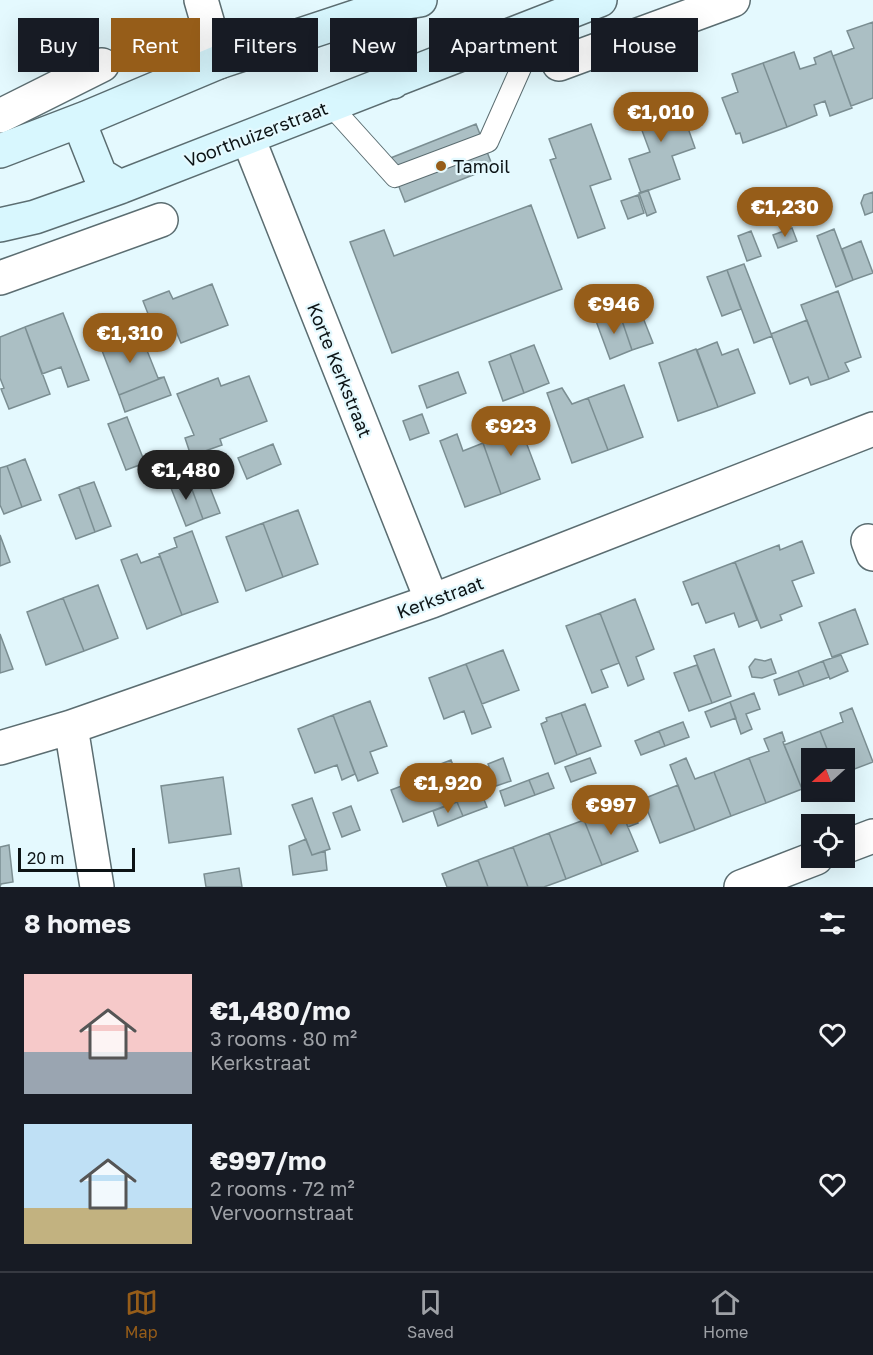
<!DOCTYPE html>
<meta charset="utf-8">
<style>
:root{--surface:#171b24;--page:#20242c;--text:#f1f3f6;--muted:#9ea1a6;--line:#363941;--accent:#965d19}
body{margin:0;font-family:"Golos Text",sans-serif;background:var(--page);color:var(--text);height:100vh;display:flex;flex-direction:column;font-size:22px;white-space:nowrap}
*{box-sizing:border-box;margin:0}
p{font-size:20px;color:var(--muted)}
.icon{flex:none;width:33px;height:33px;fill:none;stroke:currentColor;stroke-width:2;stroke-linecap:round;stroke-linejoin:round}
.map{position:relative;height:887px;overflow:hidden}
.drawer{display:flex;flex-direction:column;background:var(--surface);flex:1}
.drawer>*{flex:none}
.hud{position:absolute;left:18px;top:18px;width:837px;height:54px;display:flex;gap:12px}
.needle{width:39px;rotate:249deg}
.tools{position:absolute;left:801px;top:748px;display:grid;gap:12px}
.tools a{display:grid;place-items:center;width:54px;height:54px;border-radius:0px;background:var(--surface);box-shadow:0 6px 24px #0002;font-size:30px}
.scale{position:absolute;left:18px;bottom:15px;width:117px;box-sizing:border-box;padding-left:6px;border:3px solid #0c1315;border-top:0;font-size:16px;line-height:21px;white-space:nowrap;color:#0c1315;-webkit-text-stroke:4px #e4f9fe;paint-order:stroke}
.price{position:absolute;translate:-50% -51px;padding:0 14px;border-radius:21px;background:var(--accent);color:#fff;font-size:20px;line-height:39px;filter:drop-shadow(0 2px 3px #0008)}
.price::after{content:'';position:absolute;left:50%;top:36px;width:18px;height:14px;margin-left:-9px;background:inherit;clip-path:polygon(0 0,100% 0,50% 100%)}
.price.on{background:#222;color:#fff}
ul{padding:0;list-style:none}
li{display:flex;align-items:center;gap:18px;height:150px;padding:0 24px}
li span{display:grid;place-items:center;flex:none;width:168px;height:120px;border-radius:0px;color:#555}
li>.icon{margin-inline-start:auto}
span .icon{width:72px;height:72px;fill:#fffc;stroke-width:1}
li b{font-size:26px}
h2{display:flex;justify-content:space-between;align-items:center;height:72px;padding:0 24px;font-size:26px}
.pill{padding:0 21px;border-radius:0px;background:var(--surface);box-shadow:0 6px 24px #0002;font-size:21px;line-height:54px}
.pill.on{background:var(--accent);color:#fff}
.menu{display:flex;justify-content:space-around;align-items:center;height:84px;border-top:2px solid var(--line);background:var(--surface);font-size:16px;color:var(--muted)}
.menu a{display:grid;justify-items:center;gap:3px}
.menu .on{color:var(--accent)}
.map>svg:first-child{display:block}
.building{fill:#abbfc4;stroke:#7b8e92;stroke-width:1.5}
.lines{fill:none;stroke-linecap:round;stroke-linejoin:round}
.lane-casing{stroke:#5b6d71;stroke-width:22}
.street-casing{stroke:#5b6d71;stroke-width:36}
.secondary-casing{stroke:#5b6d71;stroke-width:36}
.lane{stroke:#fff;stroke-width:20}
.street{stroke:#fff;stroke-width:33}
.secondary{stroke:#d8f7fe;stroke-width:33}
.poi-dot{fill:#965d19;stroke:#e4f9fe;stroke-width:2}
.labels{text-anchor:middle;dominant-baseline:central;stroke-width:4.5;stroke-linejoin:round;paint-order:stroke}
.street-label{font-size:18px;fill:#0c1315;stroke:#e4f9fe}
.poi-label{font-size:18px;fill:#0c1315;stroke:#e4f9fe;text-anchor:start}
</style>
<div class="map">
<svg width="873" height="887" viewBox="0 0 873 887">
<rect width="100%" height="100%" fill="#e4f9fe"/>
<path class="building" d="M873,22V98L851,106L833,56L854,48L847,31Z
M831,51L852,108L830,116L825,101L814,105L817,115L787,127L763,63L794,52L800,69L816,64L814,58Z
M763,63L787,127L743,143L740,133L736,134L722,98L738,92L732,74Z
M676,94L695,148L672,156L680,179L641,193L629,159L650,152L634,109Z
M476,124L493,167L405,202L388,159Z
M591,124L611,179L590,186L605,228L578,238L550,160L556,158L549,139Z
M648,190L656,212L647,216L639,193Z
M873,192V212L865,215L861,203L864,195Z
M638,195L644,213L628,219L621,201Z
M531,205L562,289L392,353L350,242L384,230L394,256Z
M792,228L797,241L778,248L773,235Z
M834,229L853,280L836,287L817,236Z
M751,231L761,256L747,261L738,236Z
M861,241L873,273L853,280L842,249Z
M744,264L772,336L754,343L727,270Z
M727,270L741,309L722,316L707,277Z
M212,284L228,325L181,343L172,322L154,329L143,301L169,291L173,299Z
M838,291L861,357L845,363L849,371L829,379L801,305Z
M638,305L653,343L632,350L619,312Z
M619,312L632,350L610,359L596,321Z
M63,313L89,380L68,387L61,367L42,374L25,327Z
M807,320L829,379L811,385L808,377L790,384L771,334Z
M25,327L50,394L9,409L1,389L4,388L0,378V337Z
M140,333L158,378L164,377L119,395L101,348Z
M717,342L722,355L738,349L755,393L718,407L697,350Z
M534,345L549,383L524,393L510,354Z
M696,349L718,407L678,421L659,363Z
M510,354L524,393L503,401L489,362Z
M458,372L466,393L427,408L419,386Z
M249,376L267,421L220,439L222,445L191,456L185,438L194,435L177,394L218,378L221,386Z
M164,377L171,395L125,412L119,395Z
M624,385L643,437L608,450L588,398Z
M562,388L572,404L588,398L608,450L572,463L547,393Z
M515,413L540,479L501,494L483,443L503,435L497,419Z
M422,414L429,433L410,440L403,421Z
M127,417L145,463L126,470L108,424Z
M457,434L463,451L483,443L501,494L465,507L440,441Z
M273,444L281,464L247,479L238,458Z
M25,459L41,500L22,507L7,466Z
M7,466L22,507L4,514L0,505V468Z
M203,470L220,513L203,519L187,476Z
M187,476L203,519L186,526L169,483Z
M94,482L111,526L95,532L79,487Z
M79,487L95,532L76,539L59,495Z
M298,510L318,564L283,577L263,523Z
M263,523L283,577L246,591L226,537Z
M192,531L218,602L182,615L159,554L177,547L174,538Z
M0,535L10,562L0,566Z
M802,541L814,573L792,581L802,606L780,615L782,620L761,628L735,562L779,545L780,550Z
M137,554L141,563L160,556L182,615L147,629L121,560Z
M735,562L757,620L739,627L734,613L706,623L698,603L692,605L683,582Z
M98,585L118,638L84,651L63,598Z
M63,598L84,651L46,665L27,612Z
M635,599L654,649L636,657L644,679L628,686L600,613Z
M855,609L868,644L832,657L819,623Z
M600,613L619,663L601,670L608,687L592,693L566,626Z
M0,634L13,669L0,673Z
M714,649L731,696L712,703L694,656Z
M503,650L519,690L482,704L466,664Z
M841,655L848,671L830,679L823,661Z
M755,659L765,661L771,659L776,673L762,678L752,677L749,667Z
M823,661L829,677L804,686L798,671Z
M466,664L491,727L472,734L464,711L444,719L429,678Z
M697,665L712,703L689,711L674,673Z
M798,671L804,686L779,695L774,680Z
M754,693L760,709L746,714L752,729L741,734L730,702Z
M370,701L387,746L370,752L378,773L358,781L333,715Z
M730,702L736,718L711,727L705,712Z
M585,704L601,746L577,755L561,713Z
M852,708L873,762L844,773V759H831L820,731L843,722L840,713Z
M561,713L577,755L555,764L541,724L547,721L546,718Z
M333,715L355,774L342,780L337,765L315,773L298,729Z
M683,722L689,737L665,746L659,731Z
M659,731L665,746L641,755L635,741Z
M820,731L831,759H812V785L802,789L784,745Z
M782,732L785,741L783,742L802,789L766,803L749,758L769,751L764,739Z
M503,758L511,781L496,786L488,764Z
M590,758L596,773L571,782L565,767Z
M686,758L695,779L714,772L731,816L695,830L670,765Z
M749,758L766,803L731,816L714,772Z
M451,760L466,798L445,806L430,768Z
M548,773L554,788L535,795L529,780Z
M433,774L445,806L403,822L391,790Z
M223,777L231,834L169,843L161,786Z
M529,780L535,795L505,806L500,791Z
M678,785L695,830L660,843L643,799Z
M481,792L487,807L463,816L457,802Z
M312,798L330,849L312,855L292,805Z
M457,802L463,816L438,826L433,811Z
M630,802L638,823L628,827L619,806Z
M351,806L360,830L342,837L333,813Z
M619,806L638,851L602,865L584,820Z
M584,820L602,865L566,879L549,833Z
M549,833L566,879L544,887H528L513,847Z
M306,839L312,855L325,851L327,870L293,875L289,846Z
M9,845L13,882L1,884L0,887V847Z
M513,847L528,887H488L478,860Z
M478,860L488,887H447L442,874Z
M239,868L242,887H206L204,874Z"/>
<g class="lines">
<g class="lane-casing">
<path id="lane" d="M331,106L395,177L488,142L541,23"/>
</g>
<g class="street-casing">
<path id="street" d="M201,0L219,62
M559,64L733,0
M0,116L102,65
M248,138L432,601
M0,278L161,220
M868,541L873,554
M71,727L97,887
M0,748L71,727L432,601L873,429
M844,847L873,836
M741,887L816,858"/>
</g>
<g class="secondary-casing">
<path id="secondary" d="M367,13C384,32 392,57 393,82
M86,118L83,132L100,175L120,187
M0,151L86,118L219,62L394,4L420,0
M0,225L35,217L120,187L600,0"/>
</g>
<use href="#lane" class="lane"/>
<use href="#street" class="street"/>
<use href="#secondary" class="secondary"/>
</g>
<circle class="poi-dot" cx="441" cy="166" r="6"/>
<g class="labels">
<g class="street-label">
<text transform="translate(256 134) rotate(-21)">Voorthuizerstraat</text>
<text transform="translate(340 370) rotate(68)">Korte Kerkstraat</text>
<text transform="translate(440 597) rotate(-20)">Kerkstraat</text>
</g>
<g class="poi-label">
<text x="453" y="166">Tamoil</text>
</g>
</g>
</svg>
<div class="tools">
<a><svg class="needle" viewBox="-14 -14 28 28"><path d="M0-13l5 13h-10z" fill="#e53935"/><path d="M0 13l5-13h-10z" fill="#9ea1a6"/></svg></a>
<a><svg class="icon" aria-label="locate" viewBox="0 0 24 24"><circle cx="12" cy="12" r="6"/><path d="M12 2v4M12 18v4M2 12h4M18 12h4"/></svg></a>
</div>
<div class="scale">20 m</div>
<b class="price" style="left:661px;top:143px">€1,010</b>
<b class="price" style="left:785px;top:238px">€1,230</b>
<b class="price" style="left:614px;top:335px">€946</b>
<b class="price" style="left:130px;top:364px">€1,310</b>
<b class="price" style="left:511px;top:457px">€923</b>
<b class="price on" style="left:186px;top:501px">€1,480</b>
<b class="price" style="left:448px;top:814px">€1,920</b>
<b class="price" style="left:611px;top:836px">€997</b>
<div class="hud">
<a class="pill">Buy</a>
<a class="pill on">Rent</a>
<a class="pill">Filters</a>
<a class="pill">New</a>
<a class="pill">Apartment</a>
<a class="pill">House</a>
</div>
</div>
<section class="drawer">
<h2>8 homes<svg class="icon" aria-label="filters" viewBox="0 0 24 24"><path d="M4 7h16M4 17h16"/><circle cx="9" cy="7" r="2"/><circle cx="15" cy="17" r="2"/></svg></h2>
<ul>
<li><span style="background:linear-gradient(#f6c9c9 65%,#9aa5b1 0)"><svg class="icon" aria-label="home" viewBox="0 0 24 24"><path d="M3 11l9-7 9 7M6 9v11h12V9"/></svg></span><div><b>€1,480/mo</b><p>3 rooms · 80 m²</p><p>Kerkstraat</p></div><svg class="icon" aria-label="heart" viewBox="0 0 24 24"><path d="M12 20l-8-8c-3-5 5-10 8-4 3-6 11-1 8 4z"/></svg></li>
<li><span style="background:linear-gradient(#bfe0f5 70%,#c2b280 0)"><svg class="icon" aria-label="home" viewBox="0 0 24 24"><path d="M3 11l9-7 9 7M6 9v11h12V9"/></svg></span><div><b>€997/mo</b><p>2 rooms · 72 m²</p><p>Vervoornstraat</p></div><svg class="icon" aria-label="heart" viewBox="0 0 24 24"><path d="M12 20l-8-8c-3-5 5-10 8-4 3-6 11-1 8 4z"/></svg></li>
</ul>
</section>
<nav class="menu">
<a class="on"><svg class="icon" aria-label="map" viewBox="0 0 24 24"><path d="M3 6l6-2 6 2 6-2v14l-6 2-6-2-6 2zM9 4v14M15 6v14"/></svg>Map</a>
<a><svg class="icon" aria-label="saved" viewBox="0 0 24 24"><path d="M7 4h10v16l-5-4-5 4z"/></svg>Saved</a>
<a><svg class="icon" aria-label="home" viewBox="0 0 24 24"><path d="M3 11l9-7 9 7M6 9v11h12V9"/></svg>Home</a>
</nav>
